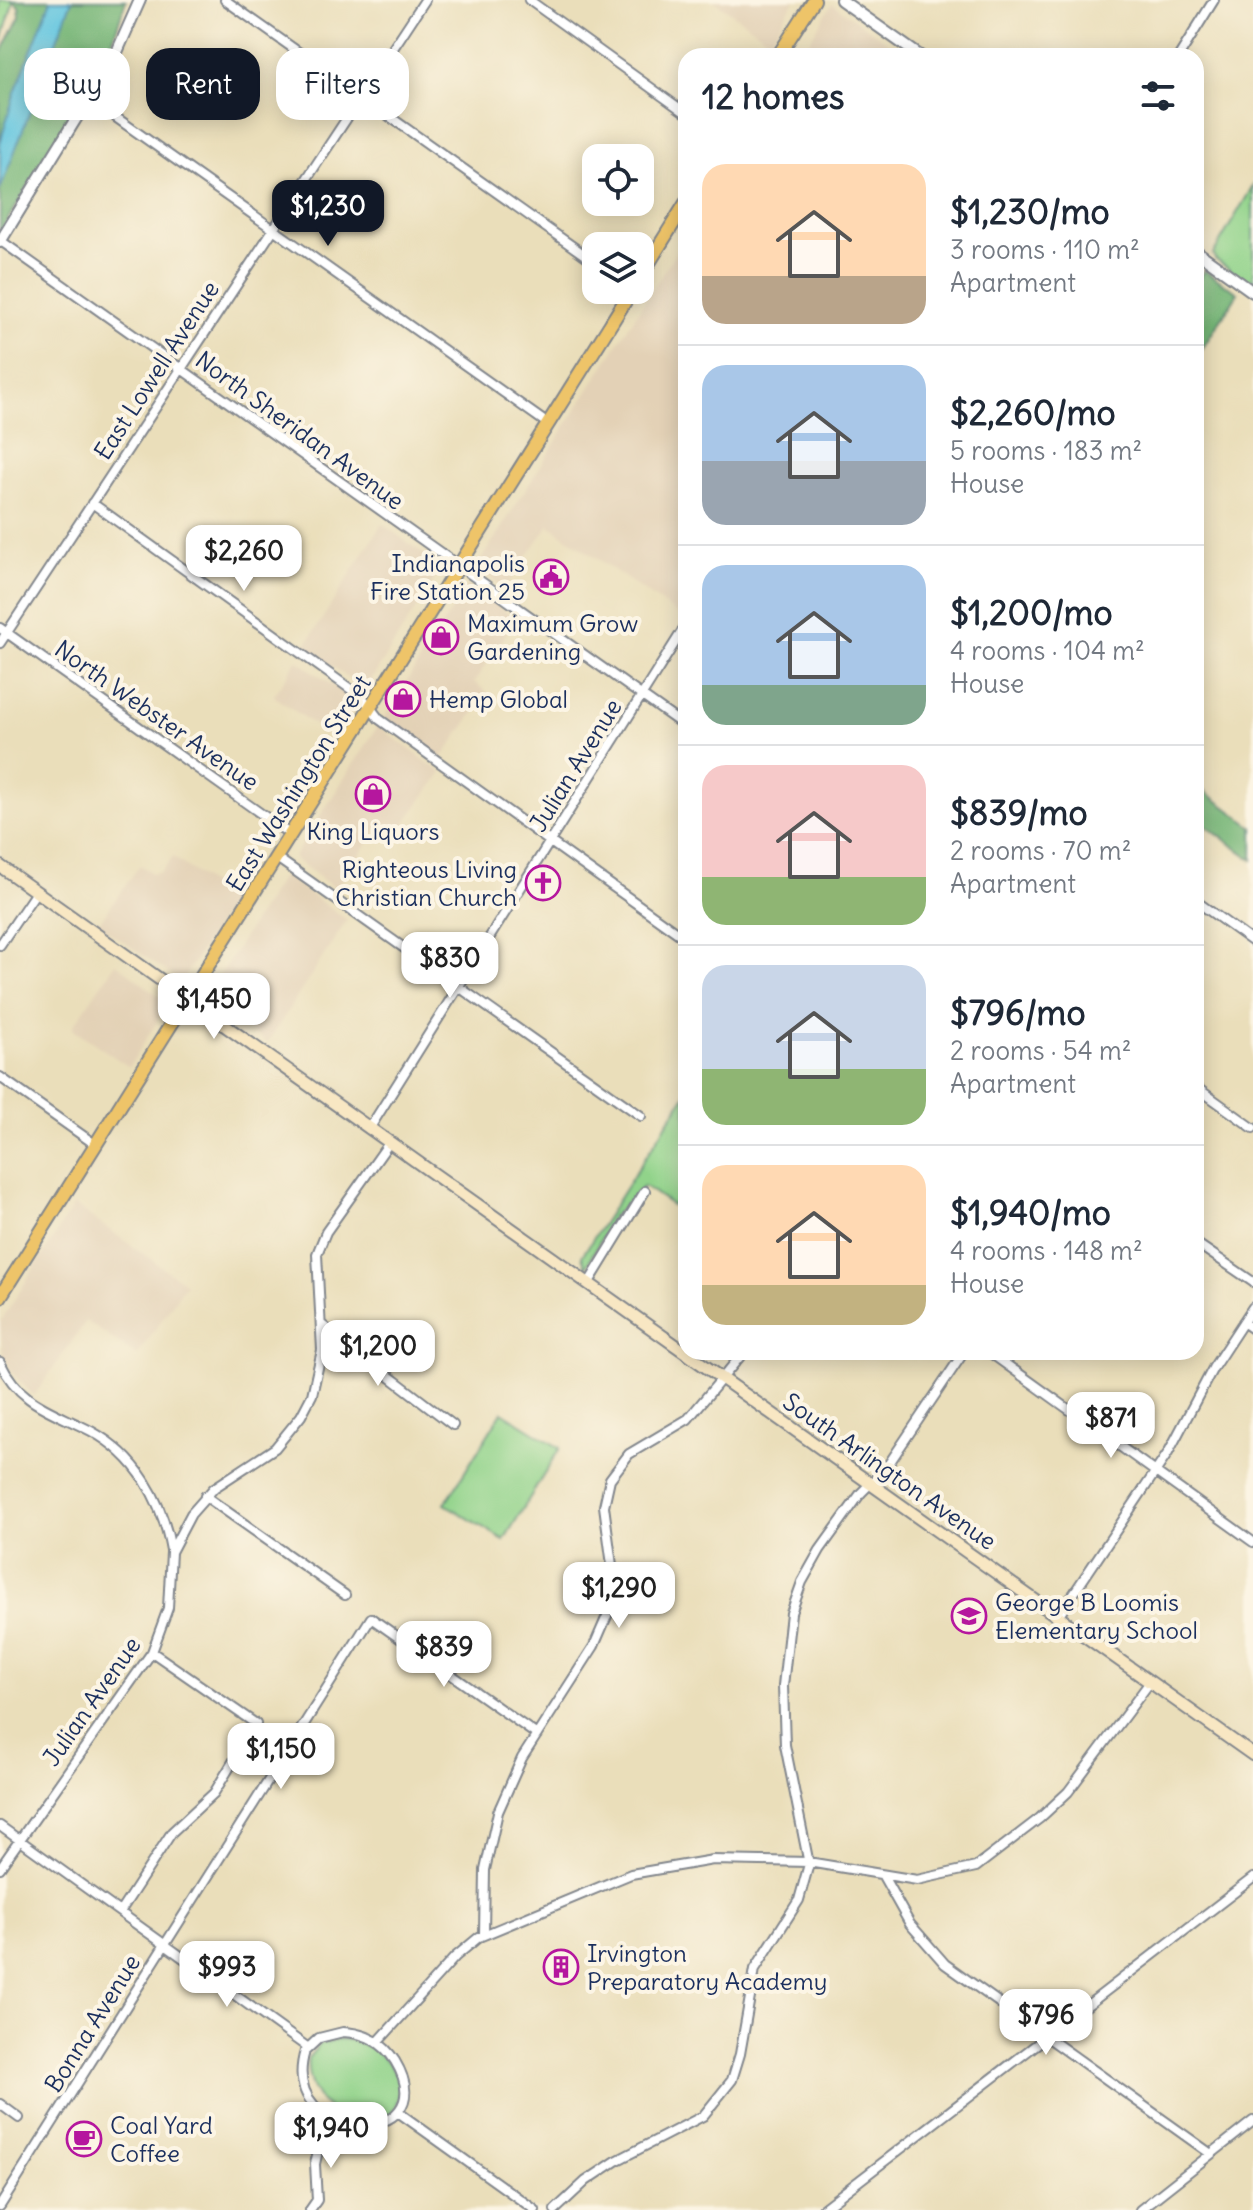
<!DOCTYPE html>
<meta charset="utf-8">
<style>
:root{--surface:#fff;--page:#f2f2f3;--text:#1f2937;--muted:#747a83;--line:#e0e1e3;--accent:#111827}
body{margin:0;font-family:Delius,sans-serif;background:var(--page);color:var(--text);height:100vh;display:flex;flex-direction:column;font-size:30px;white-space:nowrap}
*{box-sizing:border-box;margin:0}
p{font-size:26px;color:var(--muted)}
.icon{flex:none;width:44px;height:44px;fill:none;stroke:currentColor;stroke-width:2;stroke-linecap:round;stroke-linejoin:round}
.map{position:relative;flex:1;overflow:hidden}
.sheet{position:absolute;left:678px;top:48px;width:526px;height:1312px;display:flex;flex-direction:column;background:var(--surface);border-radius:24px;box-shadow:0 4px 20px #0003}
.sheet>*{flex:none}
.guide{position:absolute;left:24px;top:48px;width:534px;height:72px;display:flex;gap:16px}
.buttons{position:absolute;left:582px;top:144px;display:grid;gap:16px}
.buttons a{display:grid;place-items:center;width:72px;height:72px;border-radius:16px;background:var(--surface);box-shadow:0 4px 20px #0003;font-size:40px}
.price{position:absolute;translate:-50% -68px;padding:0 18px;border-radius:16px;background:#fff;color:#222;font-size:26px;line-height:52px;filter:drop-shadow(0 2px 4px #0008)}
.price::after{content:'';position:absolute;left:50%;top:48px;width:24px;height:18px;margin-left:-12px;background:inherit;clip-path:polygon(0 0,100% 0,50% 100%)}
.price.on{background:var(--accent);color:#fff}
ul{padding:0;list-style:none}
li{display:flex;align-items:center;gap:24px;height:200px;padding:0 24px}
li+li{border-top:2px solid var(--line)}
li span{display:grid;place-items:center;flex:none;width:224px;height:160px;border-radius:24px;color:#555}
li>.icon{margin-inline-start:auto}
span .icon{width:96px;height:96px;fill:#fffc;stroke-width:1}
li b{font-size:34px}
h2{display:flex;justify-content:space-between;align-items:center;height:96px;padding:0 24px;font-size:34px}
.chip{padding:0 28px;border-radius:24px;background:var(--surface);box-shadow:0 4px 20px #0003;font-size:28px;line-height:72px}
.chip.on{background:var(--accent);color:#fff}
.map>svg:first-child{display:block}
.built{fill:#e3d1b6}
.green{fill:#91d38a;stroke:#568174;stroke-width:2}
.forest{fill:#74b576;stroke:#48726a;stroke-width:2}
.water{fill:#61c5df;stroke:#3e7a9e;stroke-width:2}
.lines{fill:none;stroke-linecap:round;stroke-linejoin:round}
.minor-casing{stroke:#82868c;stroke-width:12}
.tertiary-casing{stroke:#82868c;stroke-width:14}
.secondary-casing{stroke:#82868c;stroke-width:15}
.primary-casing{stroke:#82868c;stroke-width:16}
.minor{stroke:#fff;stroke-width:8}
.tertiary{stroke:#fff;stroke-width:10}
.secondary{stroke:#f8e7c3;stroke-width:11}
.primary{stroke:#eec469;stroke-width:12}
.labels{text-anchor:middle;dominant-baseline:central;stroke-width:8;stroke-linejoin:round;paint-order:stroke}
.street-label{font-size:24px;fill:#1b2f5e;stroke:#fcf5e5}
.poi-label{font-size:24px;fill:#1b2f5e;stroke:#fcf5e5;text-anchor:start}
</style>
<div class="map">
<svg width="1253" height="2210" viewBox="0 0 1253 2210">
<rect width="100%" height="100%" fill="#fcf5e5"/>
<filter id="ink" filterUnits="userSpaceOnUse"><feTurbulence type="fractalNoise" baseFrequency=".0125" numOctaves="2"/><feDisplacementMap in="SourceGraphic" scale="16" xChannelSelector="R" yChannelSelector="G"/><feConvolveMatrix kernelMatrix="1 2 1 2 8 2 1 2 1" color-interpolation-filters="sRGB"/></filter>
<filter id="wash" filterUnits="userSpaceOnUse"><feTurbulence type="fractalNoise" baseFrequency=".006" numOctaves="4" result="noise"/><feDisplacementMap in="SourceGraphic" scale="32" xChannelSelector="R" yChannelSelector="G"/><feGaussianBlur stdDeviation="1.8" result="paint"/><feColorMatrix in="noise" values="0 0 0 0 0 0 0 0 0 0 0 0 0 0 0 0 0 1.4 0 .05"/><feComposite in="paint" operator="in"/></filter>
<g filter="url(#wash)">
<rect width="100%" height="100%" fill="#eadeba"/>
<path class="built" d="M713,0H795L770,40Z
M832,4L908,56H800Z
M686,236V620L549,525L505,588L476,568Z
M382,524L442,567L365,690L305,646Z
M467,585L516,619L474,682L488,693L442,758L384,718Z
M297,660L357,703L334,739L274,696Z
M378,726L442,773L394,837L379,827L336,889L293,858Z
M173,857L233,900L184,977L173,976L98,924L140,865L153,874L161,872Z
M283,875L347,920L267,1043L209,1000L210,991Z
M116,963L161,998L165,1008L129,1067L72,1028Z
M74,1205L186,1284L137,1356L86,1321L34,1396L12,1373L3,1354L0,1323Z"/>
<path class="green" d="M0,0H14L0,48Z
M1253,186V286L1215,259L1213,254Z
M686,1094V1191L675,1207L644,1186L613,1216L586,1267L582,1256Z
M502,1412L560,1448L504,1540L445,1504Z
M338,2039C375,2039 415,2075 392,2113C352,2137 303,2104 308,2058L320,2044Z"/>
<path class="forest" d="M11,0H54L0,151V56L20,16L19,6Z
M72,0H126L111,46L101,54L93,42L82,58L66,125L0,232V184Z
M1204,270L1238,293L1196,358V282Z
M1196,785L1253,827V860L1196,819Z"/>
<path class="water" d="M51,0H72L0,190V143L14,95Z"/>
</g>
<g filter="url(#ink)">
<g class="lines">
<g class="minor-casing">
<path id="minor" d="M225,0L596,263
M529,0L686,113
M1179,56L1214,0
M90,99L548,424
M1,241L686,727
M92,503L363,698L379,719L686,939
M0,628L291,835
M0,643L425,0
M277,858L641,1116
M1196,901L1253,942
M0,945L36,892
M0,1077L96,1145
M1196,1087L1253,1128
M369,1129L686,625
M1196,1243L1253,1282
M588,1284L645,1191
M1243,1322L1253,1329
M322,1325L453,1425
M989,1352L1253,1542
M0,1362C20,1405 53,1411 91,1431C137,1456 162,1500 171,1550
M205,1496L345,1595
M1058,1617L1168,1453L1213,1368L1253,1307
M0,1826L307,2047
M0,1868L152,1652L168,1608L171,1552L191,1514L214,1488L275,1448L301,1416L312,1395L322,1350L317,1254L326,1232L389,1143
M883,1876L910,1924L945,1964L1211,2154
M120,1912L172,1832L214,1793L256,1724L152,1652
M484,1934L485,1870L498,1812L522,1758L594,1646L607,1616L614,1580L604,1506L610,1479L629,1454L688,1419L744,1352
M343,2032C365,2033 383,2042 395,2061C448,2149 276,2147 305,2051L319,2038Z
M378,2042L455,1957L479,1937L631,1874L713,1860L808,1862L917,1880L976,1867L1040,1818L1068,1792L1150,1682
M0,2104L19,2118
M398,2112L535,2210
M0,2206L371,1618L537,1735
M310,2210L317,2200L315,2164L326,2115
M555,2210L586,2181L616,2161L703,2116L732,2080L740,2054L755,1969L799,1900L809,1864L785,1745L783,1686L791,1613L802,1582L820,1550L861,1493L886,1468L964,1352
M821,2210L1253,1878
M1140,2210L1253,2121"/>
</g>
<g class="tertiary-casing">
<path id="tertiary" d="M841,0L920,56
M0,242L117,52L140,0
M1196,251L1253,292"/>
</g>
<g class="secondary-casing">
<path id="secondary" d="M0,866L1253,1755"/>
</g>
<g class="primary-casing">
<path id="primary" d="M778,56L814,0
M640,277L686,203
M0,1297L632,290"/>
</g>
<use href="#minor" class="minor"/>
<use href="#tertiary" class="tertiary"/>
<use href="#secondary" class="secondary"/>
<use href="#primary" class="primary"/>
</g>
</g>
<defs>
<g id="civic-ring" transform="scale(1.8)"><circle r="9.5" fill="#fcf5e5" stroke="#b5179e" stroke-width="1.5"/><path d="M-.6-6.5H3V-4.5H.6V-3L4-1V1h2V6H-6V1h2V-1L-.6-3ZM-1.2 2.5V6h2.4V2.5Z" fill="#b5179e"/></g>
<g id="shop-ring" transform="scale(1.8)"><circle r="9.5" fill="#fcf5e5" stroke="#b5179e" stroke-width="1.5"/><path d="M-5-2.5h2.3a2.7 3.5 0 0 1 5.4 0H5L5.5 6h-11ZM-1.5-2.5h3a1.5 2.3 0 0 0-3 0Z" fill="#b5179e"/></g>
<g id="church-ring" transform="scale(1.8)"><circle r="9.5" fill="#fcf5e5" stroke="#b5179e" stroke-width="1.5"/><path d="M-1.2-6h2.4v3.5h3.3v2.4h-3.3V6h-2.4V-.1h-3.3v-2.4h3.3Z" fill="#b5179e"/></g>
<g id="school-ring" transform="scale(1.8)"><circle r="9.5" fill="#fcf5e5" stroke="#b5179e" stroke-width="1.5"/><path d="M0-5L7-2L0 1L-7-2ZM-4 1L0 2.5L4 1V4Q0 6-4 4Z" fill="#b5179e"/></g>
<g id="building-ring" transform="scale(1.8)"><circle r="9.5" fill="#fcf5e5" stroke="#b5179e" stroke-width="1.5"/><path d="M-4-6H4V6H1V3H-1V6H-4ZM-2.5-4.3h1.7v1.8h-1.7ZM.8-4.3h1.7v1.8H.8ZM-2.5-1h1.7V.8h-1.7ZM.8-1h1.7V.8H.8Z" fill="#b5179e"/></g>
<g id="cafe-ring" transform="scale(1.8)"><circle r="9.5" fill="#fcf5e5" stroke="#b5179e" stroke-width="1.5"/><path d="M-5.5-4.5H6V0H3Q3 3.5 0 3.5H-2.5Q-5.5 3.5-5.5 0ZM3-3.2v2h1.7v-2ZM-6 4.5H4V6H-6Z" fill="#b5179e"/></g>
</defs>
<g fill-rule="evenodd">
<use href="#civic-ring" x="551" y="577"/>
<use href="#shop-ring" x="441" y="637"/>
<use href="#shop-ring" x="403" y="699"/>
<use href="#shop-ring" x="373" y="794"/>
<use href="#church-ring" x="543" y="883"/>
<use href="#school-ring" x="969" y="1616"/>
<use href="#building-ring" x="561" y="1967"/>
<use href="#cafe-ring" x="84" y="2139"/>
</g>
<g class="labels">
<g class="street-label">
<text transform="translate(156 370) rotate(-57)">East Lowell Avenue</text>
<text transform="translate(300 430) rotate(36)">North Sheridan Avenue</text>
<text transform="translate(157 715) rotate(35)">North Webster Avenue</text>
<text transform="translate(575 765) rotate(-58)">Julian Avenue</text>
<text transform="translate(298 783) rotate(-58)">East Washington Street</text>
<text transform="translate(890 1471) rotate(35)">South Arlington Avenue</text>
<text transform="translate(91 1701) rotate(-55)">Julian Avenue</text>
<text transform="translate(92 2023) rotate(-58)">Bonna Avenue</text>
</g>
<g class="poi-label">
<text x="525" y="563" text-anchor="end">Indianapolis<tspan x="525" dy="28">Fire Station 25</tspan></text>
<text x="467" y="623">Maximum Grow<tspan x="467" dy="28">Gardening</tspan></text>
<text x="429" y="699">Hemp Global</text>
<text x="373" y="831" text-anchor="middle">King Liquors</text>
<text x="517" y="869" text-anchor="end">Righteous Living<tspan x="517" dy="28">Christian Church</tspan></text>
<text x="995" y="1602">George B Loomis<tspan x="995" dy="28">Elementary School</tspan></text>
<text x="587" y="1953">Irvington<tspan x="587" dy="28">Preparatory Academy</tspan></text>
<text x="110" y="2125">Coal Yard<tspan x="110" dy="28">Coffee</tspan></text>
</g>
</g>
</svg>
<div class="buttons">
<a><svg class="icon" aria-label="locate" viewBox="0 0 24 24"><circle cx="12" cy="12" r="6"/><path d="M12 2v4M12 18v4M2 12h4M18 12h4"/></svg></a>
<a><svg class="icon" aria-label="layers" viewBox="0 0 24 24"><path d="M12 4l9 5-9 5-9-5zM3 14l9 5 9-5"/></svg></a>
</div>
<b class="price on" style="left:328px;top:248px">$1,230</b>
<b class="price" style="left:244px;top:593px">$2,260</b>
<b class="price" style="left:450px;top:1000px">$830</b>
<b class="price" style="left:214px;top:1041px">$1,450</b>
<b class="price" style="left:378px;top:1388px">$1,200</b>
<b class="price" style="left:1111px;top:1460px">$871</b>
<b class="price" style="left:619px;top:1630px">$1,290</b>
<b class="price" style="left:444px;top:1689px">$839</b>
<b class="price" style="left:281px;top:1791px">$1,150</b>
<b class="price" style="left:227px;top:2009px">$993</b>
<b class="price" style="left:1046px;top:2057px">$796</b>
<b class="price" style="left:331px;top:2170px">$1,940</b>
<div class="guide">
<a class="chip">Buy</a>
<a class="chip on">Rent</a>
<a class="chip">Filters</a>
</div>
<section class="sheet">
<h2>12 homes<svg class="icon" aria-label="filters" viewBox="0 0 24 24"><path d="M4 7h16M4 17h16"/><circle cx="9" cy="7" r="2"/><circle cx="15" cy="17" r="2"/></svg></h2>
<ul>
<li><span style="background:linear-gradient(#ffd9b3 70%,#b9a48a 0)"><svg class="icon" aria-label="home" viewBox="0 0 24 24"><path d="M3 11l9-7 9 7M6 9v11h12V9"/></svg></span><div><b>$1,230/mo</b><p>3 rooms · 110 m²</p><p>Apartment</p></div></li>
<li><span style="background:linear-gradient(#a9c7e8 60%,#9aa5b1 0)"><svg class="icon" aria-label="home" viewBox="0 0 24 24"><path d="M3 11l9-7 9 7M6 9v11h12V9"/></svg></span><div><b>$2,260/mo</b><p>5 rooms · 183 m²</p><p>House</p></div></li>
<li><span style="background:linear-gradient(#a9c7e8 75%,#7fa58c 0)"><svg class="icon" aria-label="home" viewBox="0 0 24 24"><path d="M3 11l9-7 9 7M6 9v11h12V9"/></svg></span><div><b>$1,200/mo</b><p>4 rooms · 104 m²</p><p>House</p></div></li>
<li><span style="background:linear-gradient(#f6c9c9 70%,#8fb573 0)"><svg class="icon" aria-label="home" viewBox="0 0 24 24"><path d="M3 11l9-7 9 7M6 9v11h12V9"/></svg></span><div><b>$839/mo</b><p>2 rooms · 70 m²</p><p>Apartment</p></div></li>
<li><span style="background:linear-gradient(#c9d6e8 65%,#8fb573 0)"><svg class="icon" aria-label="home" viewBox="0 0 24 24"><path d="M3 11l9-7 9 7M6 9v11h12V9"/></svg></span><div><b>$796/mo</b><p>2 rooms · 54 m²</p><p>Apartment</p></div></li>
<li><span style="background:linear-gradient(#ffd9b3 75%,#c2b280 0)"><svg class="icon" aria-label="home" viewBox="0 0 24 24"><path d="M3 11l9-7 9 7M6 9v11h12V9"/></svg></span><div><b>$1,940/mo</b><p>4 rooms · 148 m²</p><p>House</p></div></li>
</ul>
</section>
</div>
